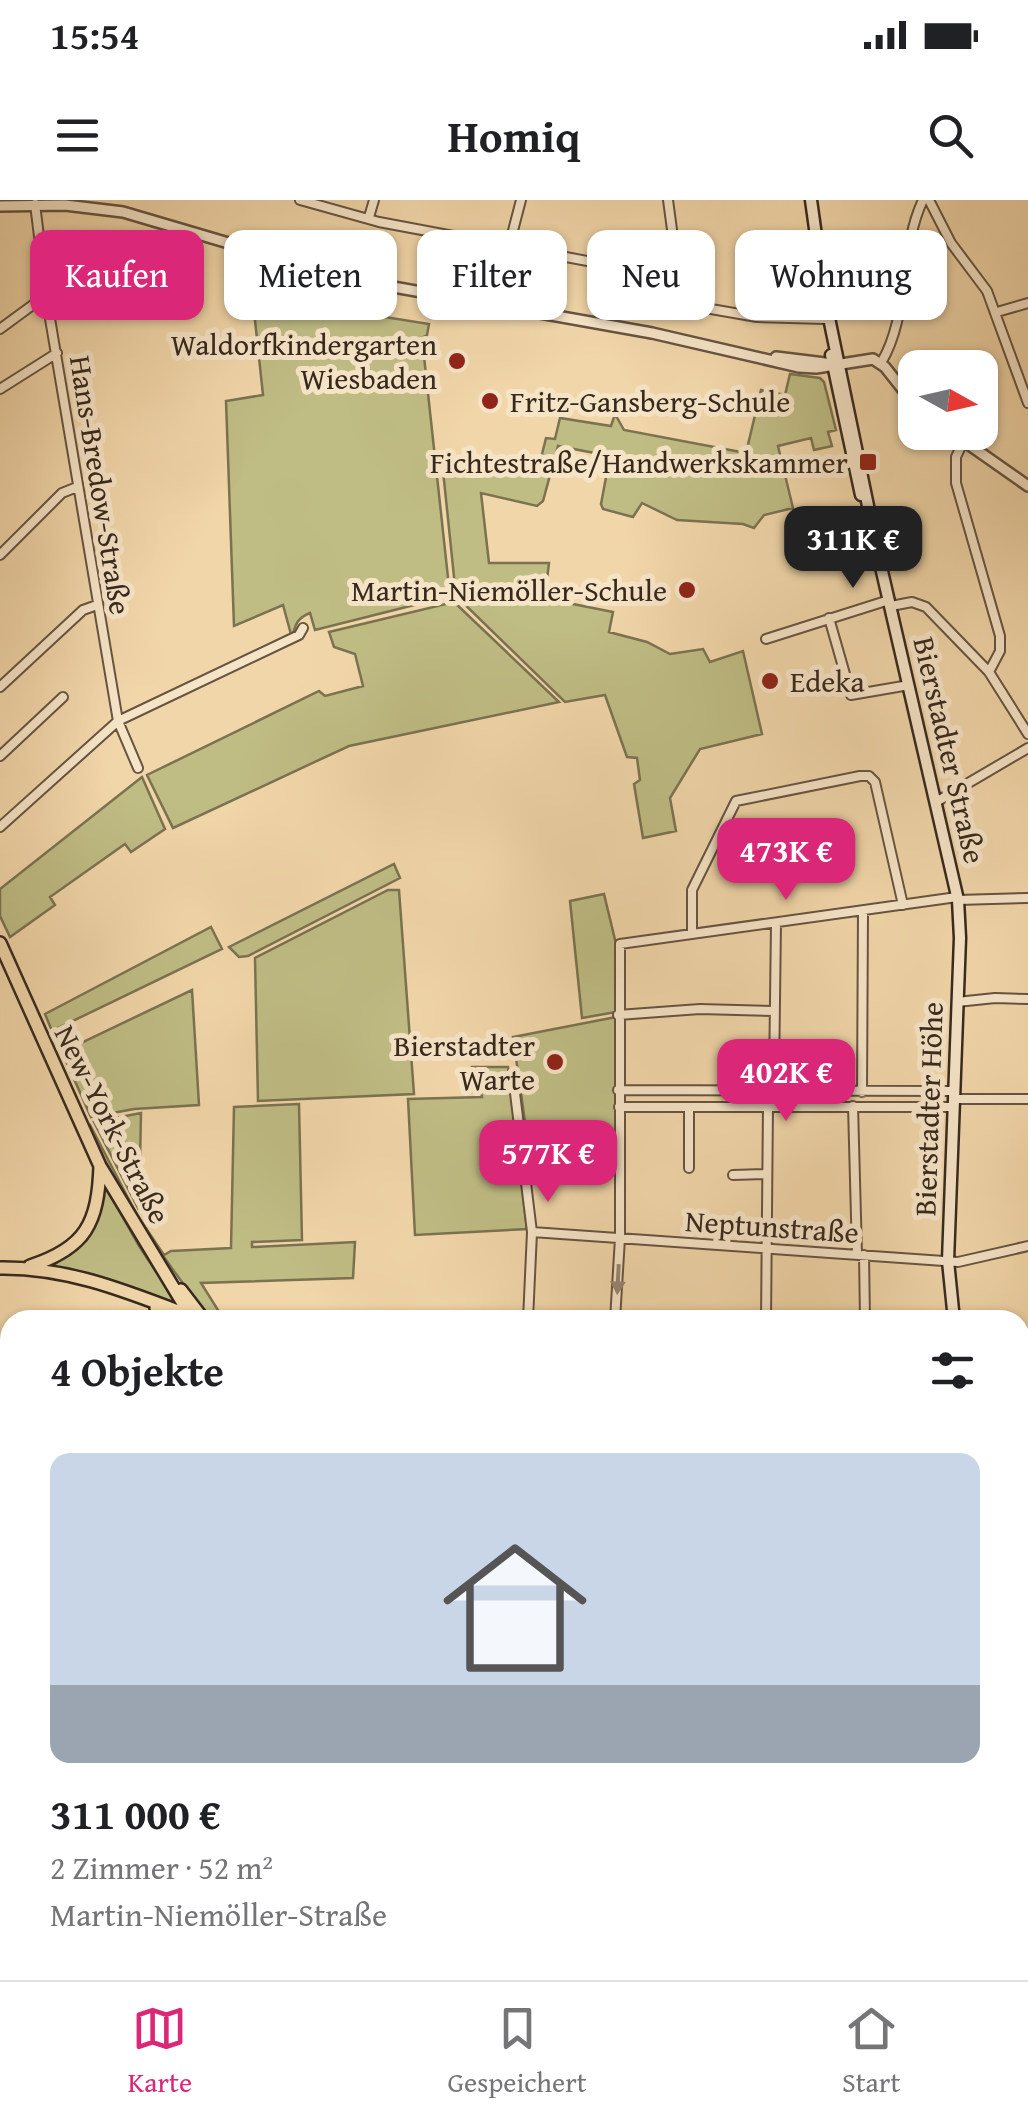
<!DOCTYPE html>
<html lang="de">
<meta charset="utf-8">
<style>
:root{--surface:#fff;--page:#f6f6f6;--text:#202124;--muted:#757577;--line:#e0e0e0;--accent:#db2777}
body{margin:0;font-family:"Gentium Book Plus",serif;background:var(--page);color:var(--text);height:100vh;display:flex;flex-direction:column;font-size:38px;white-space:nowrap}
*{box-sizing:border-box;margin:0}
p{font-size:32px;color:var(--muted)}
.icon{flex:none;width:55px;height:55px;fill:none;stroke:currentColor;stroke-width:2;stroke-linecap:round;stroke-linejoin:round}
.map{position:relative;flex:1;overflow:hidden}
.sheet{position:absolute;left:0px;top:1110px;width:1030px;height:670px;display:flex;flex-direction:column;background:var(--surface);border-radius:30px 30px 0 0;box-shadow:0 2px 8px #0004}
.sheet>*{flex:none}
.banner{position:absolute;left:30px;top:30px;width:970px;height:90px;display:flex;gap:20px}
.needle{width:65px;rotate:98deg}
.fabs{position:absolute;left:898px;top:150px;display:grid;gap:20px}
.fabs a{display:grid;place-items:center;width:100px;height:100px;border-radius:20px;background:var(--surface);box-shadow:0 2px 8px #0004;font-size:50px}
.price{position:absolute;translate:-50% -85px;padding:0 22px;border-radius:20px;background:var(--accent);color:#fff;font-size:32px;line-height:65px;filter:drop-shadow(0 2px 5px #0008)}
.price::after{content:'';position:absolute;left:50%;top:60px;width:30px;height:22px;margin-left:-15px;background:inherit;clip-path:polygon(0 0,100% 0,50% 100%)}
.price.active{background:#222;color:#fff}
ul{padding:0;list-style:none}
li{display:grid;align-content:center;gap:20px;height:530px;padding:0 50px}
li+li{border-top:2px solid var(--line)}
li span{display:grid;place-items:center;height:310px;border-radius:20px;color:#555}
li>.icon{margin-inline-start:auto}
span .icon{width:180px;height:180px;fill:#fffc;stroke-width:1}
li b{font-size:42px}
h2{display:flex;justify-content:space-between;align-items:center;height:120px;padding:0 50px;font-size:42px}
.pill{padding:0 35px;border-radius:20px;background:var(--surface);box-shadow:0 2px 8px #0004;font-size:35px;line-height:90px}
.pill.active{background:var(--accent);color:#fff}
.status{display:flex;justify-content:space-between;align-items:center;height:70px;padding:0 50px;background:var(--surface);direction:ltr}
.status svg{height:28px;fill:currentColor}
header{display:flex;justify-content:space-between;align-items:center;height:130px;padding:0 50px;background:var(--surface);font-size:45px;font-weight:700}
.menu{display:flex;justify-content:space-around;align-items:center;height:140px;border-top:2px solid var(--line);background:var(--surface);font-size:28px;color:var(--muted)}
.menu a{display:grid;justify-items:center;gap:5px}
.menu .active{color:var(--accent)}
.map>svg:first-child{display:block}
.green{fill:#bfbc84;stroke:#7b7251;stroke-width:2.5}
.lines{fill:none;stroke-linecap:round;stroke-linejoin:round}
.minor-casing{stroke:#665441;stroke-width:12}
.tertiary-casing{stroke:#665441;stroke-width:14}
.secondary-casing{stroke:#37291e;stroke-width:15}
.primary-casing{stroke:#37291e;stroke-width:16}
.minor{stroke:#f6e4c7;stroke-width:8}
.tertiary{stroke:#f6e4c7;stroke-width:9}
.secondary{stroke:#f6e4c7;stroke-width:10}
.primary{stroke:#f1d6a9;stroke-width:11}
.oneway{fill:#968672}
.poi-dot{fill:#8f2418;stroke:#f6e4c7;stroke-width:4}
.labels{text-anchor:middle;dominant-baseline:central;stroke-width:10;stroke-linejoin:round;paint-order:stroke}
.poi-label{font-size:30px;fill:#37291e;stroke:#f6e4c7;text-anchor:end}
.street-label{font-size:30px;fill:#37291e;stroke:#f6e4c7}
</style>
<div class="status"><b>15:54</b><svg viewBox="0 0 49 12"><path d="M0 12V9h3v3zM5 12V6h3v6zM10 12V3h3v9zM15 12V0h3v12zM26 1h20v11H26zM47 4h2v5h-2z"/></svg></div>
<header><svg class="icon" aria-label="menu" viewBox="0 0 24 24"><path d="M4 6h16M4 12h16M4 18h16"/></svg>Homiq<svg class="icon" aria-label="search" viewBox="0 0 24 24"><circle cx="10" cy="10" r="6"/><path d="M15 15l6 6"/></svg></header>
<div class="map">
<svg width="1028" height="1780" viewBox="0 0 1028 1780">
<rect width="100%" height="100%" fill="#f1d6a9"/>
<filter id="stains"><feTurbulence type="fractalNoise" baseFrequency=".002" numOctaves="4"/><feColorMatrix values="0 0 0 0 .2 0 0 0 0 .09 0 0 0 0 .02 0 0 0 .5 -.17"/></filter>
<radialGradient id="worn" r=".72"><stop offset=".6" stop-color="#630" stop-opacity="0"/><stop offset="1" stop-color="#630" stop-opacity=".3"/></radialGradient>
<path class="green" d="M267,88L366,114L429,124L427,135L422,138L450,396L315,430L310,413C297,418 295,425 292,438L283,405L234,426L226,201L263,195L254,111Z
M790,174L820,178L824,182L836,230L828,232L832,246L814,250L811,238L778,246L793,308L764,315L754,328L743,324L677,320L642,303L633,317L603,309L601,304L610,256L558,246L543,301L537,306L481,293L489,363H549L546,388L568,403L613,412L609,432L647,442L670,454L703,449L710,462L743,451L762,534L700,549L670,598L676,631L643,638L634,584L640,580L637,558L627,557L605,495L565,502L456,396L442,261L479,267L540,262L546,238L555,239L560,218L611,226L615,214L624,230L746,253L761,190L785,195Z
M454,402L559,502L349,546L173,628L147,575L319,491L325,496L363,486L355,454L334,447L329,432Z
M142,577L165,629L131,652L125,644L50,697L55,705L10,737L0,716V689Z
M394,664L400,678L248,756L239,757L229,747Z
M388,690H399L414,894L258,901L255,758Z
M604,694L616,744V812L582,818L570,701Z
M211,727L222,749L52,831L45,814Z
M192,790L199,905L134,909L91,917L62,852Z
M616,817V931L526,929L513,837Z
M472,867H508L527,1029L415,1035L408,899L482,897L481,892H473Z
M299,904L302,1040L252,1042V1047L355,1042L353,1078L201,1083L221,1115L351,1112V1120H211C160,1056 123,998 85,926L90,925L137,1015L164,1055L171,1051L231,1048L234,907Z
M141,913L139,1010L94,922Z
M105,985L139,1046L181,1109L108,1079L51,1067L86,1041L98,1019Z
M0,1685L10,1687V1770H169L166,1780H0Z"/>
<g class="lines">
<g class="minor-casing">
<path id="minor" d="M300,0L379,22L630,69L654,72L670,67
M668,0L675,52L670,67
M929,0L951,43L987,91L1028,203
M35,4L47,101L118,521L138,568
M369,17L374,0
M509,46L521,0
M670,67C681,79 678,95 688,105L757,117L826,119
M997,112L1028,103
M0,129L34,104L47,101
M881,163C910,115 899,50 923,0
M0,189L57,153
M963,242L956,257V283L1000,436V451L989,472
M0,355L62,293L77,287
M891,406L912,402L926,407L989,472L1028,534
M829,418L851,495L909,485
M766,439L889,400
M0,487L83,410L97,405
M0,556L63,497
M936,602L1028,548
M0,627L118,521L299,435L303,428
M958,700L1028,698
M692,734V690L736,601L860,576H869L875,582L903,705
M957,802L995,798L1028,799
M618,815L700,809L774,811
M618,890L954,891
M862,892L863,711
M515,893L532,1032L528,1120
M954,899H1028
M853,906L857,1054
M619,907H953
M689,907V968
M733,975L766,974
M532,1032L958,1062L1028,1046
M864,1055L865,1120
M615,1120L620,1038V744L957,697
M766,1120L768,905L774,878L776,723
M1020,1214L1028,1212
M1020,1463L1028,1471
M1020,1692L1028,1701
M199,1770L218,1780
M666,1770L667,1780
M821,1770L825,1780
M1006,1770L1007,1780
M314,1780L315,1770
M492,1780L493,1770"/>
</g>
<g class="tertiary-casing">
<path id="tertiary" d="M0,6L65,5L123,12L354,80L652,133L799,167L816,168L873,159L885,167L915,205
M776,157L825,163
M951,232L1028,286"/>
</g>
<g class="secondary-casing">
<path id="secondary" d="M811,0L824,93
M823,89L878,354L958,700L960,738L948,1061L954,1120
M831,155L861,295
M904,1770L905,1780
M713,1780L722,1770"/>
</g>
<g class="primary-casing">
<path id="primary" d="M0,743L100,966L193,1120
M30,1066C86,1048 98,1023 100,966
M0,1068C68,1067 128,1092 191,1116
M181,1090L204,1120
M156,1108L174,1120
M1020,1602L1028,1607
M1020,1614L1028,1619"/>
</g>
<use href="#minor" class="minor"/>
<use href="#tertiary" class="tertiary"/>
<use href="#secondary" class="secondary"/>
<use href="#primary" class="primary"/>
</g>
<defs><path id="oneway-solid" d="M-6-.8H1V-3.2L6.5 0L1 3.2V.8H-6Z" transform="scale(2.5)"/></defs>
<use class="oneway" href="#oneway-solid" transform="translate(618 1079) rotate(93)"/>
<g class="poi-dot">
<circle cx="457" cy="161" r="10"/>
<circle cx="490" cy="201" r="10"/>
<rect x="858" y="252" width="20" height="20" rx="5"/>
<circle cx="687" cy="390" r="10"/>
<circle cx="770" cy="481" r="10"/>
<circle cx="555" cy="862" r="10"/>
</g>
<g class="labels">
<g class="poi-label">
<text x="437" y="144">Waldorfkindergarten<tspan x="437" dy="34">Wiesbaden</tspan></text>
<text x="510" y="201" text-anchor="start">Fritz-Gansberg-Schule</text>
<text x="848" y="262">Fichtestraße/Handwerkskammer</text>
<text x="667" y="390">Martin-Niemöller-Schule</text>
<text x="790" y="481" text-anchor="start">Edeka</text>
<text x="535" y="845">Bierstadter<tspan x="535" dy="34">Warte</tspan></text>
</g>
<g class="street-label">
<text transform="translate(101 285) rotate(81)">Hans-Bredow-Straße</text>
<text transform="translate(950 550) rotate(77)">Bierstadter Straße</text>
<text transform="translate(928 909) rotate(-88)">Bierstadter Höhe</text>
<text transform="translate(113 924) rotate(63)">New-York-Straße</text>
<text transform="translate(772 1026) rotate(4)">Neptunstraße</text>
</g>
</g>
<rect width="100%" height="100%" filter="url(#stains)"/>
<rect width="100%" height="100%" fill="url(#worn)"/>
</svg>
<div class="fabs">
<a><svg class="needle" viewBox="-14 -14 28 28"><path d="M0-13l5 13h-10z" fill="#e53935"/><path d="M0 13l5-13h-10z" fill="#757577"/></svg></a>
</div>
<b class="price active" style="left:853px;top:391px">311K €</b>
<b class="price" style="left:786px;top:703px">473K €</b>
<b class="price" style="left:786px;top:924px">402K €</b>
<b class="price" style="left:548px;top:1005px">577K €</b>
<div class="banner">
<a class="pill active">Kaufen</a>
<a class="pill">Mieten</a>
<a class="pill">Filter</a>
<a class="pill">Neu</a>
<a class="pill">Wohnung</a>
</div>
<section class="sheet">
<h2>4 Objekte<svg class="icon" aria-label="filters" viewBox="0 0 24 24"><path d="M4 7h16M4 17h16"/><circle cx="9" cy="7" r="2"/><circle cx="15" cy="17" r="2"/></svg></h2>
<ul>
<li><span style="background:linear-gradient(#c9d6e8 75%,#9aa5b1 0)"><svg class="icon" aria-label="home" viewBox="0 0 24 24"><path d="M3 11l9-7 9 7M6 9v11h12V9"/></svg></span><div><b>311 000 €</b><p>2 Zimmer · 52 m²</p><p>Martin-Niemöller-Straße</p></div></li>
</ul>
</section>
</div>
<nav class="menu">
<a class="active"><svg class="icon" aria-label="map" viewBox="0 0 24 24"><path d="M3 6l6-2 6 2 6-2v14l-6 2-6-2-6 2zM9 4v14M15 6v14"/></svg>Karte</a>
<a><svg class="icon" aria-label="saved" viewBox="0 0 24 24"><path d="M7 4h10v16l-5-4-5 4z"/></svg>Gespeichert</a>
<a><svg class="icon" aria-label="home" viewBox="0 0 24 24"><path d="M3 11l9-7 9 7M6 9v11h12V9"/></svg>Start</a>
</nav>
